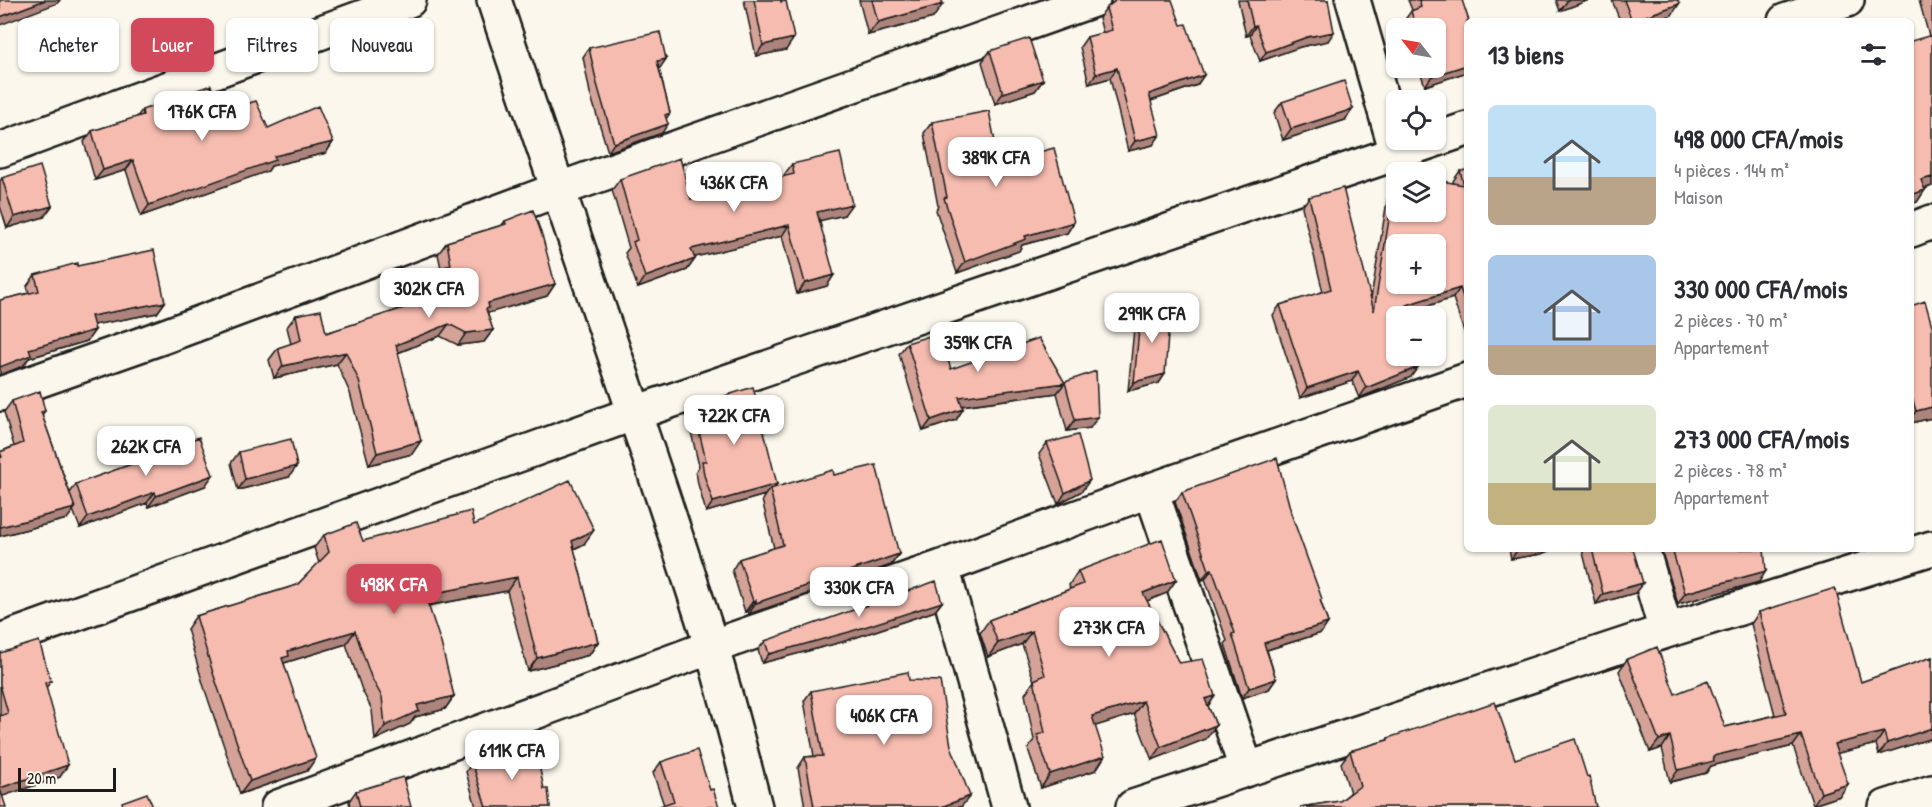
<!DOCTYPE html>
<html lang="fr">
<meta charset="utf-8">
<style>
:root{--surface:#fff;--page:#f2f2f3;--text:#2b2b33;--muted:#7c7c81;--accent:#d1495b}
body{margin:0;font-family:"Patrick Hand",sans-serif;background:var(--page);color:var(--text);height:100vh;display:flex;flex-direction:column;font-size:22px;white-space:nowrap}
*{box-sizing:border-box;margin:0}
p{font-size:20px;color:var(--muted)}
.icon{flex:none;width:33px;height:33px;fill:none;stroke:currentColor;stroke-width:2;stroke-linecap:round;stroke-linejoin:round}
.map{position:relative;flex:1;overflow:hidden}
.drawer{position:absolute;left:1464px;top:18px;width:450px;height:534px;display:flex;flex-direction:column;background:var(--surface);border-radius:9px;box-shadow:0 2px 4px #0004}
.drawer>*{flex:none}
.guide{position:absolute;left:18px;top:18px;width:570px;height:54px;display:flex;gap:12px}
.needle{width:39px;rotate:301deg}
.controls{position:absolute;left:1386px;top:18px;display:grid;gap:12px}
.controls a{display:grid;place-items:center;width:60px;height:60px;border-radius:9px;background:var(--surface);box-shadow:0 2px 4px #0004;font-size:30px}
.scale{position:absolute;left:18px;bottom:15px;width:98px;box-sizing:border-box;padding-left:6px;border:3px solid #1c1c1c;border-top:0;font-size:16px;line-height:21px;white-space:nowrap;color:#1c1c1c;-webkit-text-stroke:4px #fbf7ec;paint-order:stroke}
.price{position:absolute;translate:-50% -51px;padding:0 14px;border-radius:12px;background:#fff;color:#222;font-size:20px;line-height:39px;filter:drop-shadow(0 2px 3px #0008)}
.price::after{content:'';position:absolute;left:50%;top:36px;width:18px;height:14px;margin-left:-9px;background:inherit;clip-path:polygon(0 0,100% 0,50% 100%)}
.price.selected{background:var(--accent);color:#fff}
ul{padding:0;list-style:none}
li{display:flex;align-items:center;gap:18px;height:150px;padding:0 24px}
li span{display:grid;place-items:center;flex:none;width:168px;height:120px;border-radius:9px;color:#555}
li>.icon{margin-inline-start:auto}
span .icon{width:72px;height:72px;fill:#fffc;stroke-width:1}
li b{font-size:26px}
h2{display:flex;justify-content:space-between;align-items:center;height:72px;padding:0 24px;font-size:26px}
.pill{padding:0 21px;border-radius:9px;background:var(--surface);box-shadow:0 2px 4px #0004;font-size:21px;line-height:54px}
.pill.selected{background:var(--accent);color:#fff}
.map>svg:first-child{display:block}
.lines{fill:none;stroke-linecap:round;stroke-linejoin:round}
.minor-casing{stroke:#1c1c1c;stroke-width:38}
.minor{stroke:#fbf7ec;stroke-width:33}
.wall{fill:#d4a297;stroke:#1c1c1c;stroke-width:1.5}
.shaded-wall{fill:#ac847b;stroke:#1c1c1c;stroke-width:1.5}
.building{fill:#f6bcb0;stroke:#1c1c1c;stroke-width:1.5;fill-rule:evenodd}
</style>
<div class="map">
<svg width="1932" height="807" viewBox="0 0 1932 807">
<rect width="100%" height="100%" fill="#fbf7ec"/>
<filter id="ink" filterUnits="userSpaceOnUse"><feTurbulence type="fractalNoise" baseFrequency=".0167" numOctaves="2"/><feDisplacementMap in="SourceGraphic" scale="12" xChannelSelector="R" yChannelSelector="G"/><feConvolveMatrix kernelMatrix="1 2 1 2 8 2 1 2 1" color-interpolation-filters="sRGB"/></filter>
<g filter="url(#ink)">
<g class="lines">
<g class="minor-casing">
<path id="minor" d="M494,0C565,215 643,429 711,645C727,699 741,753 755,807
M1353,0L1397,153
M1785,21L1847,0
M0,150L409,0
M1911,230L1932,222
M0,394L165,336L557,190L1093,0
M1151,490L1246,768
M1642,549L1666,631
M942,567L1009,807
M0,641L635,413L1467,129
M278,807L711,647L942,567L1151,490L1467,380
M1133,807L1666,631L1932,548
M1886,807L1932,792"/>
</g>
<use href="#minor" class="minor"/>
</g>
<path class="wall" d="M744,0H781L786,50L756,56Z
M859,0H942L933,18L868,35Z
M1115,0L1181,25L1204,75L1197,85L1151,101L1153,145L1128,151L1110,78L1089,84L1080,47L1087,37L1103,33L1099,18L1106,8L1112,4Z
M1238,0H1328V41L1300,47L1260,61L1250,35L1246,36Z
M1408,0H1462L1467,72L1425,86L1419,68H1436V28H1406L1404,21L1412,10Z
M1556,0H1589L1560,11Z
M1612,0H1678L1672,15L1655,21H1620Z
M1919,0H1932V186L1925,189L1917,202L1929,36Z
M589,48L666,59L659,68L670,113L666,119L662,133L608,152L590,93L583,57Z
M990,51L1043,80L1035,91L995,104L982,62Z
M1282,102L1345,120L1283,140L1274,113Z
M142,110L217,113L268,128L333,142L326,153L271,166L268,171L141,216L126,170L95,180L84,142L92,131L137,117Z
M932,122L999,163L1074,222L1067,233L1022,245L1019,251L957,273L936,210L938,206L924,133Z
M792,164L844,215L820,220L827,286L797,294L782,236L694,257L695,259L687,270L638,288L625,253L629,248L612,190L620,179L691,199L784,177V175Z
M1467,170V341L1453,298L1408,312L1396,316L1411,377L1359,398L1352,381L1300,398L1273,315L1280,305L1323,292L1302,207L1309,197L1371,298L1390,183L1396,174V212L1454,183L1453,181L1460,171Z
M2,178L44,217L7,228L0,206V181Z
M505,221L555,284L547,296L487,313L493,330L484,342L458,345L440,336L398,353L412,454L369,465L350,393L337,364L274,378L269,360L278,348L291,344L287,327L296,315L326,333L398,310L396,303L405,291L441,268L438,254L447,242L502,225Z
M77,266L165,302L157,313L93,325L95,330L87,341L29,358L23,366L0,375V300L29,293L27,286L35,275Z
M1911,306L1932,418L1911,423Z
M1141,309L1165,374L1159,383L1128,391L1135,318Z
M907,343L951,369L1065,383L1090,428L1067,431L1057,393L962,406L963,409L956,420L923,431L899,354Z
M12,401L45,411L42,415L70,493L76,484L141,461L143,458L205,486L148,507L147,503L80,528L73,510L67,519L0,536V452L14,446L4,412Z
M693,406L777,484L774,488L834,475L899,554L891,565L749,614L748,611L745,612L732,570L739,559L774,548L762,500L765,495L706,512L698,484L696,471L699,466L687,415Z
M1047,443L1082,491L1058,504L1039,454Z
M239,452L289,477L238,490L231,463Z
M1182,492L1292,516L1328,623L1321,633L1267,650L1276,679L1269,689L1242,698L1225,644L1227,641L1205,579L1202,580L1175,502Z
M474,525L584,544L574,549L598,642L589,655L528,671L507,591L428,606L454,696L445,709L415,717L410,724L375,740L372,710L362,690L346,644L284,663L307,771L240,794L204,687L187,629L196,616L297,585L319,563L314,548L324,535L363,541Z
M1509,549H1553L1541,554L1511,559Z
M1582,549H1633L1635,593L1596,604Z
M1661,549H1764L1759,582L1678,604Z
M1078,571L1176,580L1167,593L1147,601L1179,663L1215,696L1208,706L1216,725L1206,739L1152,760L1134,714L1095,726L1096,770L1041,788L1028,749L1034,740L1025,694L1034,681L1022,644L988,657L980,633L989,620L1070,589L1069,585Z
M942,602L935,611L842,642L762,663L758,650L765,641Z
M1759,612L1861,682L1932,657V738L1879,755L1876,744L1837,753L1840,796L1813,805L1793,746L1711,766L1706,773L1670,782L1662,748L1650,752L1619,671L1627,659L1675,694L1725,727L1775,715L1751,624Z
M0,653L51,681L46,688L60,777L2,796L0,807Z
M909,680L951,746L962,806L960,807H805L798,768L805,757L814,756L804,701L811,691Z
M1388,738L1515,759L1596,807H1300L1340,801L1350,793L1341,763L1350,751L1387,740Z
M472,762L544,789L550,807H476L466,772Z
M661,762L710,790L664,805L653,773Z
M356,791L411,807H350L349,801Z"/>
<path class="shaded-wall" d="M45,0H60L58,3L0,25V17Z
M1568,0H1589L1560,11Z
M943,4L933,18L868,35L878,22Z
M1679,4L1672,15L1655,21H1633Z
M1256,25L1250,35L1246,36L1253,26Z
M1334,32L1328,41L1300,47L1260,61L1266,52L1307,37Z
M794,38L786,50L756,56L763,45Z
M666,59L660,68L651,70L657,61Z
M1467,65V72L1425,86L1432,76Z
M1117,68L1110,78L1089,84L1096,74Z
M1204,75L1197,85L1142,104L1149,94Z
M1043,80L1035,91L995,104L1003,93Z
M1353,109L1345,120L1283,140L1291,129Z
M668,124L662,133L608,152L614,143Z
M1160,135L1153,145L1128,151L1135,141Z
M333,142L326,153L271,166L268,171L141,216L149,205L274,156Z
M133,160L126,170L95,180L103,170Z
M1932,177V186L1913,192L1921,180Z
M1925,190L1917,202L1911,204V195Z
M852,204L844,215L810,223L817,212Z
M52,206L44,217L7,228L14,217Z
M1074,222L1067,233L1022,245L1019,251L957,273L965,262L1025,236Z
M789,225L782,236L683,260L691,249Z
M695,259L687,270L638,288L645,277Z
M834,275L827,286L797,294L805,283Z
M555,284L547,296L485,314L488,303Z
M1460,288L1453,298L1399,315L1406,305Z
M165,302L157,313L83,327L91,316Z
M449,324L440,336L387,357L396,345Z
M95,330L87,341L29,358L23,366L0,375V367L29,349Z
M493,330L484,342L458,345L466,333Z
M346,352L337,364L274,378L283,366Z
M1418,367L1411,377L1359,398L1366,388Z
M1358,371L1352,381L1300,398L1307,388Z
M1165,374L1159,383L1128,391L1134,382Z
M1065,383L1057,393L952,407L959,397Z
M1932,407V418L1911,423V418L1916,411Z
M963,409L956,420L923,431L931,420Z
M1098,417L1090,428L1067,431L1075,420Z
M421,441L412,454L369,465L377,453Z
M297,466L289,477L238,490L245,479Z
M213,475L205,486L148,507L156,496Z
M1090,480L1082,491L1058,504L1065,493Z
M777,484L771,493L770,489L765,495L706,512L713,502Z
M155,492L147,503L80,528L88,517Z
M75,508L67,519L0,536V527Z
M594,530L584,544L563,554L572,541Z
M1518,549H1553L1541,554L1511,559Z
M899,554L891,565L749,614L756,603Z
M1212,569L1205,579L1202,580L1209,570Z
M1766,571L1759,582L1678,604L1685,593Z
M517,577L507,591L415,608L425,595Z
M1176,580L1167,593L1134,606L1143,593Z
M1643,583L1635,593L1596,604L1603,594Z
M756,600L748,611L745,612L753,601Z
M942,602L935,611L842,642L762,663L769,654Z
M1328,623L1321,633L1257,653L1264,643Z
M355,631L346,644L284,663L273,671L288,651Z
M1032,631L1022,644L988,657L998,643Z
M598,642L589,655L528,671L537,658Z
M1276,679L1269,689L1242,698L1249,688Z
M454,696L445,709L415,717L410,724L375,740L385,726L417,705Z
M1215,696L1206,709L1205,699Z
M1143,701L1134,714L1083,730L1092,716Z
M1216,725L1206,739L1152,760L1161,747Z
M1932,728V738L1879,755L1887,743Z
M1884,732L1876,744L1826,756L1834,744Z
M1801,735L1793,746L1711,766L1706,773L1670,782L1678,770L1713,756Z
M1670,736L1662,748L1650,752L1659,740Z
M1105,756L1096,770L1041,788L1050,774Z
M316,758L307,771L240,794L250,781Z
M68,765L60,777L0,797V788Z
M1848,784L1840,796L1813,805L1821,793Z
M970,796L962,806L960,807H941Z"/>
<path class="building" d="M0,0H45L0,17Z
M754,0H781V2L786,1L794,38L763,45Z
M872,0H942L943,4L878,22Z
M1115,0H1172L1181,25L1186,24L1204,75L1149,94L1160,135L1135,141L1117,68L1096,74L1087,37L1112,30L1106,8L1114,2Z
M1247,0H1328L1334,32L1307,37L1266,52L1256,25L1253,26Z
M1419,0H1462L1469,21H1467V65L1432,76L1429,68H1436V28H1416L1411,11L1421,7Z
M1624,0H1678L1679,4L1632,21Z
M660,32L666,59L657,61L670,113L665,115L668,124L614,143L597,84L589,48Z
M1932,35V177L1921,180L1925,190L1911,195V41Z
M1029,38L1043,80L1003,93L990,51Z
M1344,81L1353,109L1291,129L1282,102Z
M211,85L217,113L256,101L268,128L318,106L333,142L274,156L275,160L149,205L133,160L103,170L92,131L143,115L142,110Z
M989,111L999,163L1054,148L1074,222L1025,236L1026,239L965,262L944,198L947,197L932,122Z
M840,153L852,204L817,212L834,275L805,283L789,225L691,249L695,259L645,277L633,242L637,240L620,179L680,158L691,199L794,174L792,164Z
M40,166L52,206L14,217L2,178Z
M1467,170V309L1460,288L1406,305L1409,316H1396V356H1413L1418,367L1366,388L1358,371L1307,388L1280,305L1331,289L1309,197L1343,188L1374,311L1396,177V212H1436V180L1464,185L1460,171ZM1396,244H1436V284H1396Z
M533,210L542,235L555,284L488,303L489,308L486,309L493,330L466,333L449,324L396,345L421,441L377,453L359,381L346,352L283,366L278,348L301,340L296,315L321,310L326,333L410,306L405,291L426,272L451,265L447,242L506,224L505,221Z
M154,250L165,302L91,316L95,330L29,349L31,355L0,367V300L39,291L35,275L77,263V266Z
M1925,301L1932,326V407L1916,411L1911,394V306Z
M1141,309L1170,310L1165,374L1134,382Z
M939,333L951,369L1039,338L1065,383L959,397L963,409L931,420L907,343Z
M1096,371L1098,417L1075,420L1065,382Z
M753,387L777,484L713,502L704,475L702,461H706L693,406Z
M40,391L45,411L41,412L75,508L0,527V458L2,457L0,452L23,443L12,401Z
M1078,435L1090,480L1065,493L1047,443Z
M199,437L213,475L156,496L155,492L88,517L76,484L143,460V458Z
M291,439L297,466L245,479L239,452Z
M1277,458L1292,516L1322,599L1320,600L1328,623L1264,643L1276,679L1249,688L1232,634L1235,633L1212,569L1209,570L1182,492Z
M876,465L899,554L756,603V600L753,601L739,559L783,545L770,489L833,470L834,475Z
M570,480L594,530L572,541L598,642L537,658L517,577L425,595L441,643L454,696L417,705L419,711L385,726L382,697L371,677L355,631L288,651L289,656L282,658L316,758L250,781L213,673L196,616L297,585L329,552L324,535L356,523L363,541L471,511L474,525Z
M1162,539L1176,580L1143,593L1179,663L1203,659L1215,696L1205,699L1216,725L1161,747L1143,701L1092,716L1105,756L1050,774L1037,735L1045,733L1034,680L1045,675L1032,631L998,643L989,620L1083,584L1078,571Z
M1592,549H1633L1643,583L1603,594Z
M1672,549H1764L1766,571L1685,593Z
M936,581L942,602L849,632L769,654L765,641Z
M1835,588L1861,682L1932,657V728L1887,743L1884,732L1834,744L1848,784L1821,793L1801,735L1713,756L1714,761L1678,770L1670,736L1659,740L1627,659L1657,647L1675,694L1708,681L1725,727L1786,713L1759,612Z
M39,641L51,681L45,683L68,765L0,788V716L8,713L0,685V653Z
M908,672L909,680L940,681L951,746L970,796L941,807H814L805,757L823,756L811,691Z
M1495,702L1515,759L1575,739L1587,777L1589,776L1596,807H1300L1340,801L1360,786L1350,751L1388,740V738Z
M536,750L544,789H548L550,807H486L472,762Z
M697,750L710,790L713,789L719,807H657L674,801L661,762Z
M403,777L411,807H360L356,791Z
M0,789L6,807H0Z
M147,793L153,807H123L122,802Z"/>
</g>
</svg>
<div class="controls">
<a><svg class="needle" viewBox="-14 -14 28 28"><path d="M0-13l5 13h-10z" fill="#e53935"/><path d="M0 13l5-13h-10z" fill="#7c7c81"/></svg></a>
<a><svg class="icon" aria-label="locate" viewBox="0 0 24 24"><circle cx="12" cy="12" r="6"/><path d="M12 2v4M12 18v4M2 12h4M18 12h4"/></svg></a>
<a><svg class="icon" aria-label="layers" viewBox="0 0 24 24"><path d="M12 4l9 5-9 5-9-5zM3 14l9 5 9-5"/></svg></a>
<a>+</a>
<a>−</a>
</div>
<div class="scale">20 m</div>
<b class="price" style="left:202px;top:142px">176K CFA</b>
<b class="price" style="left:996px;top:188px">389K CFA</b>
<b class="price" style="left:734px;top:213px">436K CFA</b>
<b class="price" style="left:429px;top:319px">302K CFA</b>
<b class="price" style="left:1152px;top:344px">299K CFA</b>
<b class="price" style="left:978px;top:373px">359K CFA</b>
<b class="price" style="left:734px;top:446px">722K CFA</b>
<b class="price" style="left:146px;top:477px">262K CFA</b>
<b class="price selected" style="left:394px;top:615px">498K CFA</b>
<b class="price" style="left:859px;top:618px">330K CFA</b>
<b class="price" style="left:1109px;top:658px">273K CFA</b>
<b class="price" style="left:884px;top:746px">406K CFA</b>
<b class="price" style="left:512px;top:781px">611K CFA</b>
<div class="guide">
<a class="pill">Acheter</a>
<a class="pill selected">Louer</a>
<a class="pill">Filtres</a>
<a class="pill">Nouveau</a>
</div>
<section class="drawer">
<h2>13 biens<svg class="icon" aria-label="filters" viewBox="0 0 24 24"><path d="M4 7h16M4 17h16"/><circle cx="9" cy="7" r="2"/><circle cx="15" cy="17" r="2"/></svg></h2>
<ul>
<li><span style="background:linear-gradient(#bfe0f5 60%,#b9a48a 0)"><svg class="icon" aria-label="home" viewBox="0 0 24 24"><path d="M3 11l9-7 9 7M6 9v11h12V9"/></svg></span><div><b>498 000 CFA/mois</b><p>4 pièces · 144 m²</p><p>Maison</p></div></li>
<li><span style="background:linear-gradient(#a9c7e8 75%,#b9a48a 0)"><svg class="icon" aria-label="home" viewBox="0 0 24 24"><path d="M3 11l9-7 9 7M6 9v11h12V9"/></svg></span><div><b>330 000 CFA/mois</b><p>2 pièces · 70 m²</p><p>Appartement</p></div></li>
<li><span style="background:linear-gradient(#dfe7d0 65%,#c2b280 0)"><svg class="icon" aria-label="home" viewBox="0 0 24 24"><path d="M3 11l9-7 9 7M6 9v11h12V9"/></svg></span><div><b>273 000 CFA/mois</b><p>2 pièces · 78 m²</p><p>Appartement</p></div></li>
</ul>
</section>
</div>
